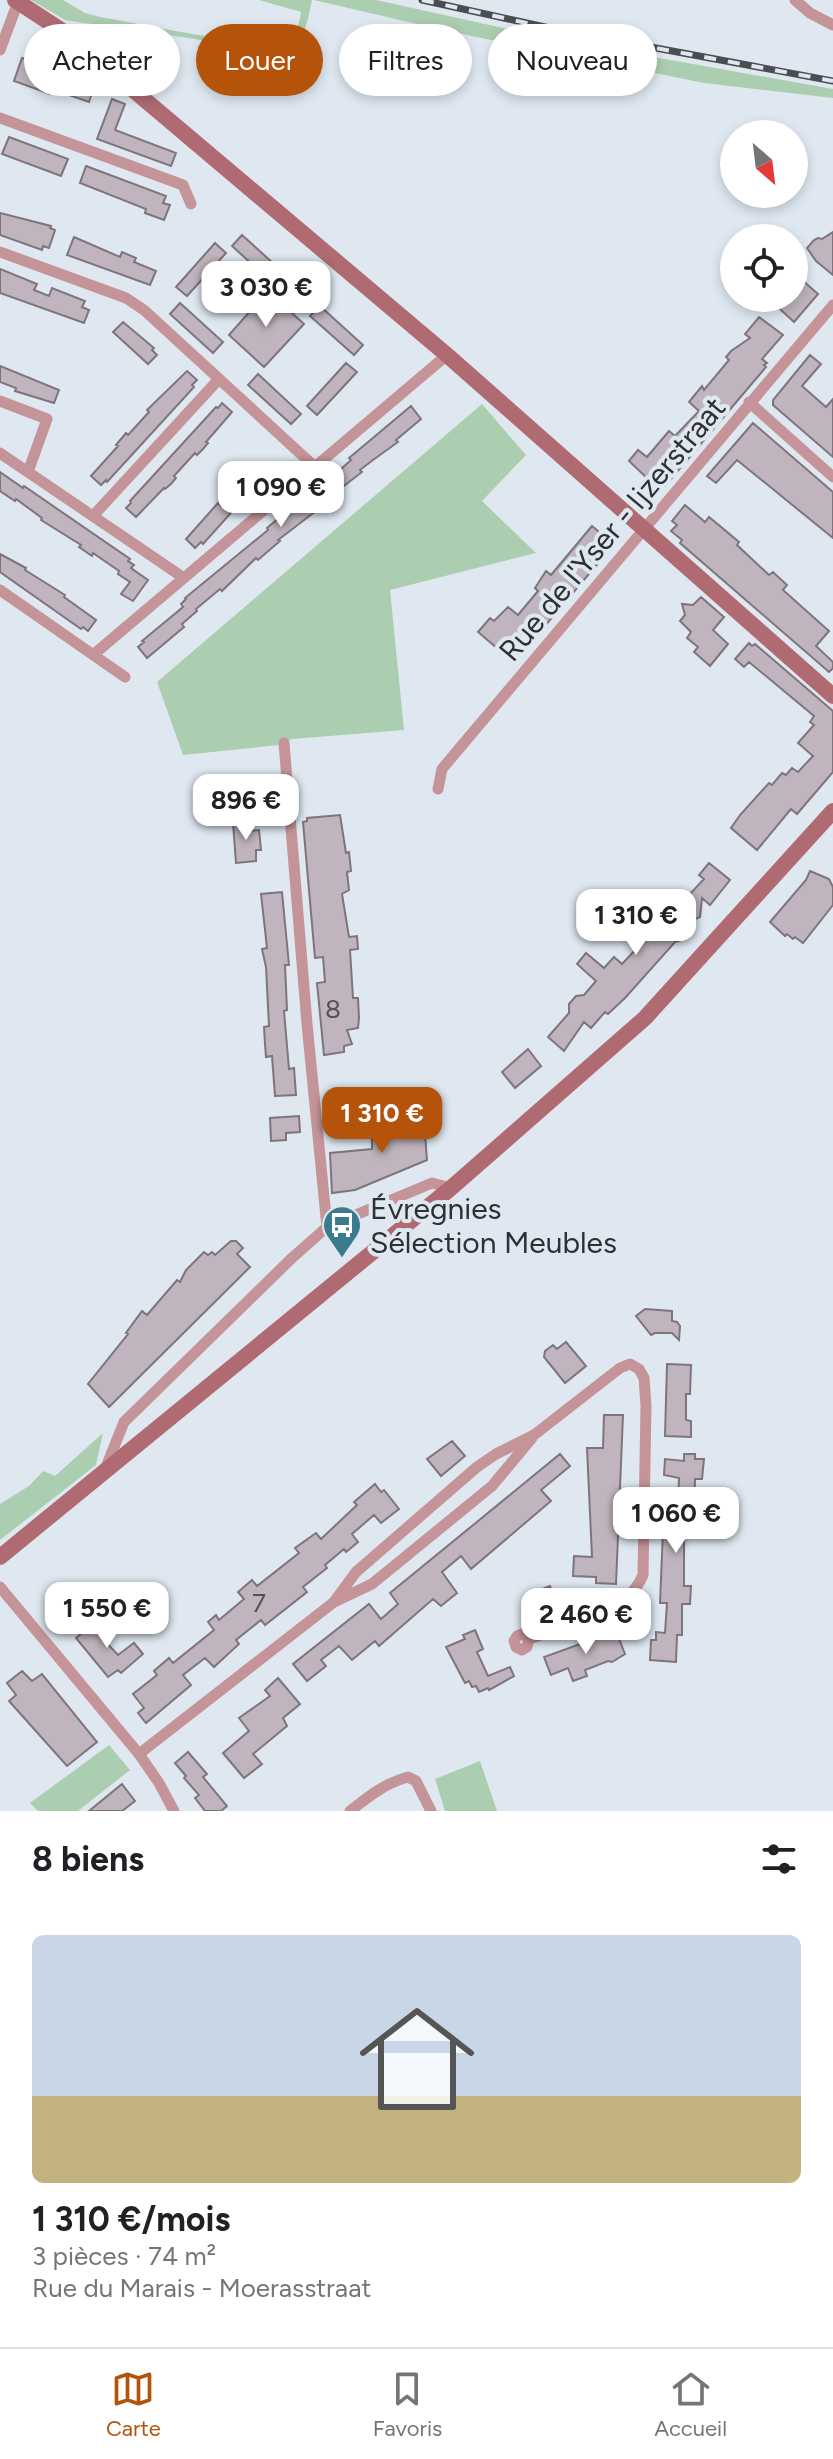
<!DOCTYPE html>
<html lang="fr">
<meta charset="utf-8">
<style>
:root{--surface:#fff;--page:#f6f6f6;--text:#202124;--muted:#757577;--line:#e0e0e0;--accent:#b45309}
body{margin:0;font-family:Figtree,sans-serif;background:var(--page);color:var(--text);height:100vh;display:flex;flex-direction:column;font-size:30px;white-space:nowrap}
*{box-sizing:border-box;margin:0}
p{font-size:26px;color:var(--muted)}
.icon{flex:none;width:44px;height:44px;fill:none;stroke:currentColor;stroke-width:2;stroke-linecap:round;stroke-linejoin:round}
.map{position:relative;height:1811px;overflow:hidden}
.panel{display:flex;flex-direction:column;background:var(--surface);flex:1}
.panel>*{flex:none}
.top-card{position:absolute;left:24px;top:24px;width:786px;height:72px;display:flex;gap:16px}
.needle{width:52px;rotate:152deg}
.controls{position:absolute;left:720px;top:120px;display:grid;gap:16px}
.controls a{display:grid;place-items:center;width:88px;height:88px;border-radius:50%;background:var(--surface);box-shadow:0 4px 12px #0003;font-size:40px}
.price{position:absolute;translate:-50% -68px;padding:0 18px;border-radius:16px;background:#fff;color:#222;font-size:26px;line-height:52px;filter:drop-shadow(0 2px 4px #0008)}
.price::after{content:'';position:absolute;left:50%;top:48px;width:24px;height:18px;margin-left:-12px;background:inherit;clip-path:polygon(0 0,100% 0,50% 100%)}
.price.active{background:var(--accent);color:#fff}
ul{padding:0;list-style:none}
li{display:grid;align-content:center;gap:16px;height:424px;padding:0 32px}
li span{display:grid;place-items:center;height:248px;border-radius:12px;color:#555}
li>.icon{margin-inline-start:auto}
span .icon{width:144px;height:144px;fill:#fffc;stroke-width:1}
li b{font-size:34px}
h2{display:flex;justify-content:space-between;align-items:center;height:96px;padding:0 32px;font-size:34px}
.pill{padding:0 28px;border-radius:36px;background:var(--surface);box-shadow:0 4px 12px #0003;font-size:28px;line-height:72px}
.pill.active{background:var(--accent);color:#fff}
.dock{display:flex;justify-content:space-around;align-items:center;height:112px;border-top:2px solid var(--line);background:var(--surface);font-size:22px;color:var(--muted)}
.dock a{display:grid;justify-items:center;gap:4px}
.dock .active{color:var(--accent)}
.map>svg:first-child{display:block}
.green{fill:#acceb0}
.building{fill:#c0b5be;stroke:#7e747c;stroke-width:2}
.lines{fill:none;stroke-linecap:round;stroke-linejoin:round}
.street{stroke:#c49498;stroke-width:11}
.secondary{stroke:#b06b72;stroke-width:16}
.rail-casing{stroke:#4a4e52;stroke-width:7}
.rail{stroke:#dfe8f1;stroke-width:4;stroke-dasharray:12;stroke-linecap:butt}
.labels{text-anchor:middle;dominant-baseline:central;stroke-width:8;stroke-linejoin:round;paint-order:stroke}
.number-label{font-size:26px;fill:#525156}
.street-label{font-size:30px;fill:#2d3034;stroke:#dfe8f1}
.poi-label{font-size:30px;fill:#2d3034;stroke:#dfe8f1;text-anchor:start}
</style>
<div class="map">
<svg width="833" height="1811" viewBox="0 0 833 1811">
<rect width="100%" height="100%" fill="#dfe8f1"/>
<path class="green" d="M31,0H63L85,13L100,17C132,22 260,50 283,41C297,37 299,24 301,12L259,0H312C305,33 305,45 269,50L65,20Z
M314,0H376L553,39L833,89V98L704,83L447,31Z
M482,404L526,455L482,501L536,553L390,590L404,730L292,739L279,745L183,755L157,682Z
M103,1433L96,1465L0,1540V1504L29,1486L43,1471L55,1476Z
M109,1745L130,1770L78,1811H38L30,1803Z
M480,1761L497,1811H445L435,1779Z"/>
<path class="building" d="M22,58L95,84L89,102L52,89L50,94L14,81Z
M112,99L125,104L115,130L176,153L171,166L97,139Z
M9,137L68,159L61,176L2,154Z
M86,166L166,196L163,203L170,205L164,220L145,213L146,209L80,183Z
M0,213L51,226L50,228L55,230L49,248L43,246L42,250L0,235Z
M833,232V275L816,261L807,248L814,240L818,238L822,239Z
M242,235L285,274L275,285L232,246Z
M74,237L120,257L122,252L136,258L134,262L156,271L150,285L67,255Z
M215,243L226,253L187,296L176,287Z
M0,269L37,284L34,290L49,296L52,288L85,301L82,307L89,310L84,323L0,293Z
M800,278L818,294L794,322L768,298H794V284Z
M268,291L304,324L264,367L229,335Z
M180,303L223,342L213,353L170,314Z
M320,306L363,345L354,355L310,316Z
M759,317L783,335L762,359L767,363L764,365L766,367L665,486L655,478L650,481L629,461L638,450L647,457L669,431L675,436L699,411L689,402L702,386L704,390L729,360L726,357L731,351L750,338L745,334Z
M123,322L154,348L152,350L157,355L148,364L113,332Z
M810,355L821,364L802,386L826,407L833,399V457L773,405V400Z
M346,363L357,372L317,415L307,406Z
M0,366L59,390L54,403L15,391L16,388L0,382Z
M187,371L197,380L192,385L194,387L107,482L106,480L101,485L91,476L118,446L116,445L126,433L128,435L149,412L147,410Z
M258,374L301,414L291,424L248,385Z
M222,403L232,412L206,442L208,443L203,449L197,455L195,453L174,476L176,478L171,484L165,489L164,488L136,517L126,508L131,503L130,501L216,407L218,408Z
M411,406L421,419L396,440L398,442L373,460L360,470L362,472L314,509L316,511L278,540L280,541L258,560L256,558L222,591L220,589L196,609L197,611L182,624L184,627L147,658L138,647L144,642L142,641L183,607L181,604L186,599L185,598L268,530L267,528L329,476L331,478L351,460L349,458Z
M753,423L833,492V538L737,460L716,483L707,476Z
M263,464L273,473L269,478L270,480L248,504L246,502L241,508L238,505L203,544L201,542L195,548L186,539L218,503L221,506L234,492L236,493Z
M0,472L23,488L24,486L130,559L128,561L134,565L131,568L148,580L133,601L121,594L130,582L118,574L119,571L93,553L92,556L79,547L81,545L41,520L42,518L16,499L15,501L0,491Z
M685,505L705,522L709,517L739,542L737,545L769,575L773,572L787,585L783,590L829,631L816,646L833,662V668L829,672L680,543L682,540L671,531L677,525L672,521Z
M592,526L605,537L591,552L601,560L532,641L522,633L504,654L478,632L490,618L494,621L508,607L518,615L538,591L535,588L546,571L551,575Z
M0,554L26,568L25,570L65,595L64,597L96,620L88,631L83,627L81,629L0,572Z
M701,597L724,617L713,630L728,644L710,666L694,652L698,647L687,638L691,632L680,621L685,615L682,604L693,605Z
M749,643L752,646L755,644L833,711V772L797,814L791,809L757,850L731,828L740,815L769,783L772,785L782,773L786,775L792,768L798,772L813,756L798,743L814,725L810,722L814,716L749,662L744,667L735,659Z
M340,815L346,853L349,852L351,871L347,872L349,890L342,894L349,937L357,936L358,949L350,950L353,998H358L359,1018L358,1028L347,1030L352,1044L344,1046V1052L324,1055L317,983L325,982L323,957L315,958L303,822L307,821V818Z
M248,820L250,831L259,830L261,850H256V861L236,863L233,823Z
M709,863L730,880L710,905L702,898L700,917L695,919L687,932L682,934L681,940L675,942L625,998L608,1014L605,1012L591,1028L584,1022L564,1051L548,1037L569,1013V1004L576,996L584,995L596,981L577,964L586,953L604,968L614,957L622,964L640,945L618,926L632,909L648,922L652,917H664L671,906L676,904L678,898L690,894L704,879L699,875Z
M810,871L829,879L833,887V905L803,943L795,937L793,939L787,934L785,936L770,922L806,880Z
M282,892L289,965H285L287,1010L284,1011L289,1069L294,1068L296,1095L275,1096L272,1056L266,1057L265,1044L264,1027L269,1026L266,967L262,949L267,948L261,894Z
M528,1049L541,1066L515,1088L502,1072Z
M299,1116L300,1132L286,1133V1140L271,1141L270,1118Z
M431,1116L434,1134H425L427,1160L355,1190L332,1193L330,1153L372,1149V1138L382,1137L381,1129H392L391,1121Z
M231,1241H236L243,1248L237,1254L250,1267L109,1407L88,1384L128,1334L126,1333L142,1311L147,1315L177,1280L180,1282L186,1270L204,1252L208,1255L212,1252L215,1255Z
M645,1309L672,1311V1321L677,1322L680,1326L679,1340L672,1333H655L651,1335L636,1316Z
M566,1342L586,1366L565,1383L544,1357L545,1351L553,1345L557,1349Z
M667,1364L691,1365L690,1394H686V1420L691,1421V1437L665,1436Z
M604,1415H623L616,1584L596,1583V1577L573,1576L574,1556L592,1557L587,1448H603Z
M452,1441L465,1456L441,1476L427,1459Z
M560,1454L570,1466L541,1490L551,1501L471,1569L461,1556L442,1572L457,1593L441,1606L433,1599L379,1646L375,1641L352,1660L339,1646L321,1660L326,1666L307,1681L293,1664L369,1604L381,1619L398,1604L390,1593Z
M684,1454H695V1459H704L702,1479H695L694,1519H684V1586H691L690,1604H682V1635H677L676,1662L650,1660L651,1640H656V1632L665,1633L667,1603H660L664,1506H678L679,1478L664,1475L665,1459L684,1461Z
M375,1484L381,1492L384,1490L399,1509L381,1523L374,1515L352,1534L358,1542L346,1552L344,1549L325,1565L327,1568L303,1587L307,1592L265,1625L261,1620L236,1640L239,1644L214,1667L205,1658L183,1675L191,1685L146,1723L138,1713L144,1708L133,1694L157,1675L154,1671L169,1658L173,1663L214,1630L208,1622L216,1615L219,1620L244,1599L238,1592L252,1580L257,1586L299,1553L295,1548L316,1533L321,1539L357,1505L354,1502Z
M550,1586L556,1602L535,1609L529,1594Z
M99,1618L111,1632L103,1639L118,1655L134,1643L143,1654L121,1673L118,1670L108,1677L76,1638Z
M475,1630L483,1649L477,1652L488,1676L510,1667L514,1676L489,1690L488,1688L479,1692L476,1686L472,1687L469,1681L465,1683L446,1647L465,1639L463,1635Z
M616,1631L625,1654L612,1662L608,1661L585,1670L587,1676L573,1681L568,1668L551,1675L544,1657Z
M22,1671L32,1681L42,1674L97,1742L67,1766L9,1701L16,1695L7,1683Z
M278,1678L300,1704L283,1718L287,1726L253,1754L262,1764L244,1778L223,1753L249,1731L239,1718L270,1696L265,1690Z
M188,1752L207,1774L203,1777L227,1806L221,1811H205L195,1798L199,1795L184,1778L186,1776L175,1763Z
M122,1784L135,1801L122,1811H89Z"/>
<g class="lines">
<path class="street" d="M795,0L810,13L833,25
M0,50L18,2
M0,118L183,185L191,204
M0,252L126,298L144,310L315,467
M0,401L47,419L28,472
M749,402L833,477
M0,453L184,578
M93,516L219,379
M0,590L125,677
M93,655L447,355
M284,743L307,1024L327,1227
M438,789L442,769L833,305
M106,1467L124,1422L292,1258L327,1227L432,1183L451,1188
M0,1587L139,1754L159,1783L174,1811
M334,1602L356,1572L477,1467L496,1454L534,1435L620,1368L630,1364L639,1369L644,1378L646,1406L643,1575C625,1617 568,1624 529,1639L527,1647L522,1650L516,1647L514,1641L517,1636L522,1634L529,1639
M139,1754L334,1602L372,1584L492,1486L532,1438
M350,1811C368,1797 385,1783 408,1777L416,1781L431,1811"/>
<path class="secondary" d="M15,0L67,34L447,355L833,696
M0,1557L451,1188L645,1018L833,811"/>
<g class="rail-casing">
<path id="rail" d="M422,0L554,29L833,81"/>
</g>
<use href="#rail" class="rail"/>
</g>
<defs>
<g id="bus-pin" transform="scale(2)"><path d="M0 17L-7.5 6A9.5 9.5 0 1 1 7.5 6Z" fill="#3a7b8d" stroke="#dfe8f1"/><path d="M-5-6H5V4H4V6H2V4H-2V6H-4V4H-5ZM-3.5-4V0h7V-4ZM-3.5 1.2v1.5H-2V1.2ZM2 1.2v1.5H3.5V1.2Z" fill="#fff"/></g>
</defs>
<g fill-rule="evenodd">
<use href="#bus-pin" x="342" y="1225"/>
</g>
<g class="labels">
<g class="number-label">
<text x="333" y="1009">8</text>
<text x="259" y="1603">7</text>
</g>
<g class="street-label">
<text transform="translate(612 529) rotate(-50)">Rue de l'Yser - Ijzerstraat</text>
</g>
<g class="poi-label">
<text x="370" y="1208">Évregnies<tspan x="370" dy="34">Sélection Meubles</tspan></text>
</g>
</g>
</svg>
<div class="controls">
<a><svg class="needle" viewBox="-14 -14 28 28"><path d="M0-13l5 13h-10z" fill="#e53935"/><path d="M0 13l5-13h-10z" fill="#757577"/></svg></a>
<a><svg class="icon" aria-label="locate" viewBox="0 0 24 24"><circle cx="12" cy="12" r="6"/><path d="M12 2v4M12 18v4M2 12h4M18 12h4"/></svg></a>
</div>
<b class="price" style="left:266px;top:329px">3 030 €</b>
<b class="price" style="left:281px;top:529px">1 090 €</b>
<b class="price" style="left:246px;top:842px">896 €</b>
<b class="price" style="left:636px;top:957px">1 310 €</b>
<b class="price active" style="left:382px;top:1155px">1 310 €</b>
<b class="price" style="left:676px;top:1555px">1 060 €</b>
<b class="price" style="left:107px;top:1650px">1 550 €</b>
<b class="price" style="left:586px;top:1656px">2 460 €</b>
<div class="top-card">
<a class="pill">Acheter</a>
<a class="pill active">Louer</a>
<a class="pill">Filtres</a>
<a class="pill">Nouveau</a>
</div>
</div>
<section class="panel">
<h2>8 biens<svg class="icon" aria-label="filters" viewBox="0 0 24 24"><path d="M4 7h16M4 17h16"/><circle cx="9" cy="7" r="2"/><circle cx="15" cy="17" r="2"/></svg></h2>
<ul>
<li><span style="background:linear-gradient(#c9d6e8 65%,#c2b280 0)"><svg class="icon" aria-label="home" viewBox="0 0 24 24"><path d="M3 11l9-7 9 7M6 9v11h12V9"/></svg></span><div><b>1 310 €/mois</b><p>3 pièces · 74 m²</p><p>Rue du Marais - Moerasstraat</p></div></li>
</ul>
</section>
<nav class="dock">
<a class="active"><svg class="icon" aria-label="map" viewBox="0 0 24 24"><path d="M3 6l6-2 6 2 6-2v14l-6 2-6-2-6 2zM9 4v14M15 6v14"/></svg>Carte</a>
<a><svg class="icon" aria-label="saved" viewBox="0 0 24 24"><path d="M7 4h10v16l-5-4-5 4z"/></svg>Favoris</a>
<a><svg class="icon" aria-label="home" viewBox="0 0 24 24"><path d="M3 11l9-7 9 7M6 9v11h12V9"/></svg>Accueil</a>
</nav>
